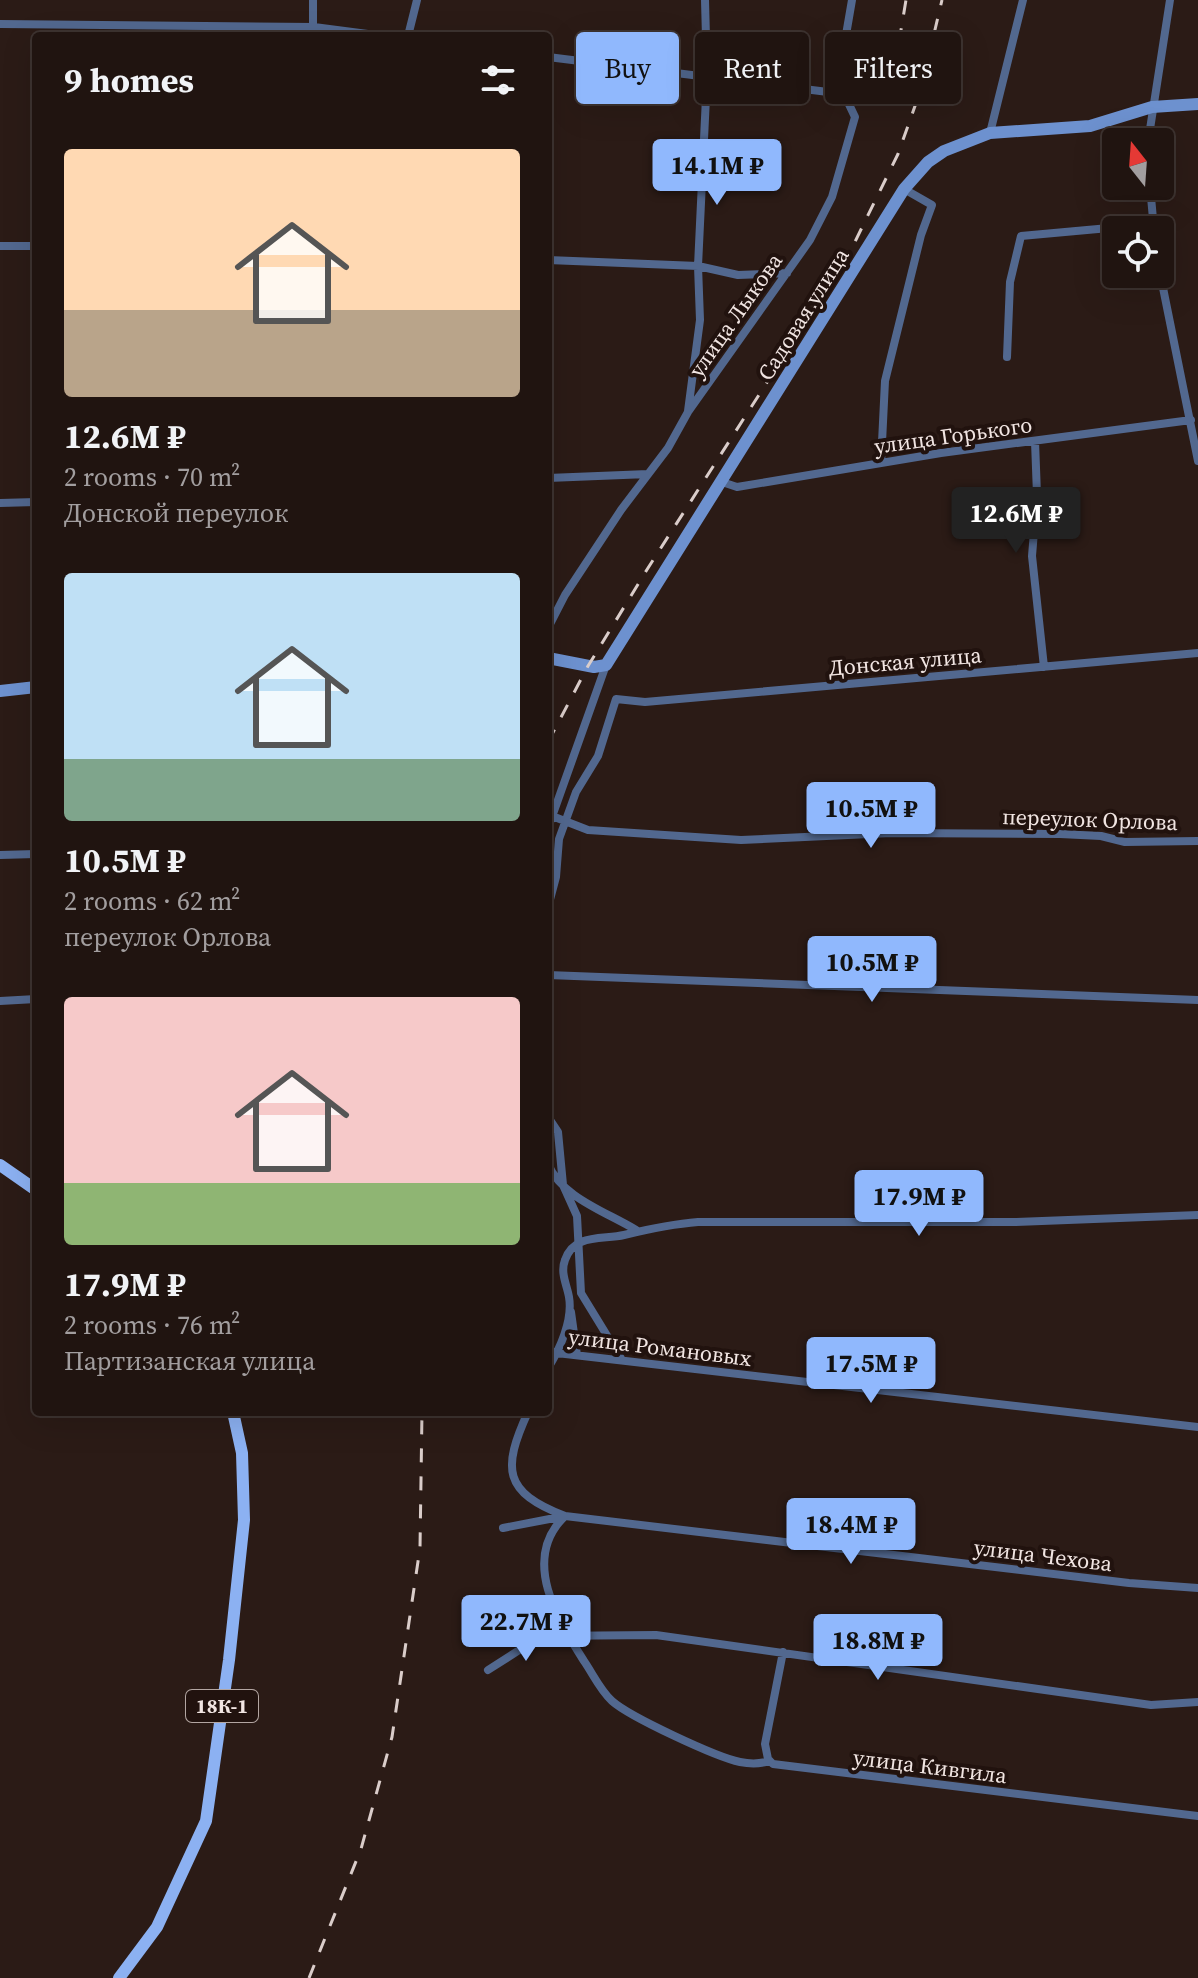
<!DOCTYPE html>
<meta charset="utf-8">
<style>
:root{--surface:#201410;--page:#2d211e;--text:#f1f3f6;--muted:#a29e9f;--line:#3d3330;--accent:#90b8fd}
body{margin:0;font-family:"Source Serif 4",serif;background:var(--page);color:var(--text);height:100vh;display:flex;flex-direction:column;font-size:30px;white-space:nowrap}
*{box-sizing:border-box;margin:0}
p{font-size:26px;color:var(--muted)}
.icon{flex:none;width:44px;height:44px;fill:none;stroke:currentColor;stroke-width:2;stroke-linecap:round;stroke-linejoin:round}
.map{position:relative;flex:1;overflow:hidden}
.sheet{position:absolute;left:32px;top:32px;width:520px;height:1384px;display:flex;flex-direction:column;background:var(--surface);border-radius:8px;box-shadow:0 8px 32px #0002,0 0 0 2px var(--line)}
.sheet>*{flex:none}
.guide{position:absolute;left:576px;top:32px;width:502px;height:72px;display:flex;gap:16px}
.needle{width:52px;rotate:343deg}
.tools{position:absolute;left:1102px;top:128px;display:grid;gap:16px}
.tools a{display:grid;place-items:center;width:72px;height:72px;border-radius:8px;background:var(--surface);box-shadow:0 8px 32px #0002,0 0 0 2px var(--line);font-size:40px}
.price{position:absolute;translate:-50% -68px;padding:0 18px;border-radius:8px;background:var(--accent);color:#111;font-size:26px;line-height:52px;filter:drop-shadow(0 2px 4px #0008)}
.price::after{content:'';position:absolute;left:50%;top:48px;width:24px;height:18px;margin-left:-12px;background:inherit;clip-path:polygon(0 0,100% 0,50% 100%)}
.price.active{background:#222;color:#fff}
ul{padding:0;list-style:none}
li{display:grid;align-content:center;gap:16px;height:424px;padding:0 32px}
li span{display:grid;place-items:center;height:248px;border-radius:8px;color:#555}
li>.icon{margin-inline-start:auto}
span .icon{width:144px;height:144px;fill:#fffc;stroke-width:1}
li b{font-size:34px}
h2{display:flex;justify-content:space-between;align-items:center;height:96px;padding:0 32px;font-size:34px}
.chip{padding:0 28px;border-radius:8px;background:var(--surface);box-shadow:0 8px 32px #0002,0 0 0 2px var(--line);font-size:28px;line-height:72px}
.chip.active{background:var(--accent);color:#111}
.map>svg:first-child{display:block}
.lines{fill:none;stroke-linecap:round;stroke-linejoin:round}
.street{stroke:#52688f;stroke-width:8}
.secondary{stroke:#6d91cf;stroke-width:12}
.primary{stroke:#8cb1f2;stroke-width:12}
.rail{stroke:#dacdca;stroke-width:3;stroke-dasharray:14 14;stroke-linecap:butt}
.labels{text-anchor:middle;dominant-baseline:central;stroke-width:8;stroke-linejoin:round;paint-order:stroke}
.shield{fill:#21120e;stroke:#b3a6a2;stroke-width:2}
.shield-label{font-size:20px;font-weight:bold;fill:#f1e5e2}
.street-label{font-size:22px;fill:#f1e5e2;stroke:#21120e}
</style>
<div class="map">
<svg width="1198" height="1978" viewBox="0 0 1198 1978">
<rect width="100%" height="100%" fill="#2b1b16"/>
<g class="lines">
<path class="street" d="M0,24L314,27L383,36
M313,36V0
M408,36L417,0
M548,57L836,93L846,98L855,117L832,197L810,240L688,412L668,448L621,510L565,595L548,628
M836,93L852,0
M990,133L1023,0
M1148,142L1170,0
M1150,186L1154,230
M0,246H36
M548,260L698,266L738,275L787,273
M1160,273L1198,461
M1007,357L1010,282L1021,236L1153,224
M688,411L700,320L698,266L707,76L705,0
M1035,441L1037,495L1032,556L1044,667
M881,463L885,381L921,235L932,205L904,189
M548,478L648,474
M722,482L737,487L941,453L1191,420
M0,503L36,502
M552,816L588,830L741,840L891,833L1060,834L1101,836L1125,842L1198,841
M548,828L606,665
M0,855L36,854
M548,907L556,877L559,839L576,792L598,756L616,699L645,702L1198,653
M548,975L1198,1000
M0,1001L36,999
M548,1117L558,1132L563,1185L577,1216L581,1293L622,1360
M548,1164C562,1198 607,1212 636,1230
M571,1312L577,1355
M548,1352L1198,1427
M548,1368C560,1349 573,1320 569,1297C567,1285 560,1273 565,1260C574,1233 603,1240 624,1235C649,1229 672,1224 698,1222H1015L1198,1215
M528,1412C502,1469 503,1492 565,1516C520,1559 558,1620 584,1661C593,1674 600,1690 612,1701C630,1717 716,1757 740,1762C750,1764 760,1764 770,1761
M503,1528L565,1516L1129,1583L1198,1588
M783,1652L765,1744L768,1759L773,1764L1198,1816
M488,1670L541,1636L656,1635L1151,1705L1198,1702"/>
<path class="secondary" d="M548,658L594,667L606,665L904,189L928,162L944,151L990,133L1090,126L1152,107L1198,104
M0,691L36,687"/>
<path class="primary" d="M0,1165L36,1190
M119,1978L157,1927L206,1821L229,1660L244,1520L242,1453L233,1412"/>
<path class="rail" d="M899,42L906,0
M548,742L588,666L648,568L848,256L898,154L921,89L942,0
M309,1978L361,1849L392,1737L420,1548L422,1412"/>
</g>
<g class="labels">
<rect class="shield" x="186" y="1690" width="72" height="32" rx="6"/>
<g class="shield-label">
<text x="222" y="1706">18К-1</text>
</g>
<g class="street-label">
<text transform="translate(803 314) rotate(-58)">Садовая улица</text>
<text transform="translate(735 315) rotate(-55)">улица Лыкова</text>
<text transform="translate(953 435) rotate(-8)">улица Горького</text>
<text transform="translate(905 661) rotate(-5)">Донская улица</text>
<text transform="translate(1090 819) rotate(2)">переулок Орлова</text>
<text transform="translate(660 1347) rotate(7)">улица Романовых</text>
<text transform="translate(1043 1555) rotate(7)">улица Чехова</text>
<text transform="translate(930 1766) rotate(7)">улица Кивгила</text>
</g>
</g>
</svg>
<div class="tools">
<a><svg class="needle" viewBox="-14 -14 28 28"><path d="M0-13l5 13h-10z" fill="#e53935"/><path d="M0 13l5-13h-10z" fill="#a29e9f"/></svg></a>
<a><svg class="icon" aria-label="locate" viewBox="0 0 24 24"><circle cx="12" cy="12" r="6"/><path d="M12 2v4M12 18v4M2 12h4M18 12h4"/></svg></a>
</div>
<b class="price" style="left:717px;top:207px">14.1M ₽</b>
<b class="price active" style="left:1016px;top:555px">12.6M ₽</b>
<b class="price" style="left:871px;top:850px">10.5M ₽</b>
<b class="price" style="left:872px;top:1004px">10.5M ₽</b>
<b class="price" style="left:919px;top:1238px">17.9M ₽</b>
<b class="price" style="left:871px;top:1405px">17.5M ₽</b>
<b class="price" style="left:851px;top:1566px">18.4M ₽</b>
<b class="price" style="left:526px;top:1663px">22.7M ₽</b>
<b class="price" style="left:878px;top:1682px">18.8M ₽</b>
<div class="guide">
<a class="chip active">Buy</a>
<a class="chip">Rent</a>
<a class="chip">Filters</a>
</div>
<section class="sheet">
<h2>9 homes<svg class="icon" aria-label="filters" viewBox="0 0 24 24"><path d="M4 7h16M4 17h16"/><circle cx="9" cy="7" r="2"/><circle cx="15" cy="17" r="2"/></svg></h2>
<ul>
<li><span style="background:linear-gradient(#ffd9b3 65%,#b9a48a 0)"><svg class="icon" aria-label="home" viewBox="0 0 24 24"><path d="M3 11l9-7 9 7M6 9v11h12V9"/></svg></span><div><b>12.6M ₽</b><p>2 rooms · 70 m²</p><p>Донской переулок</p></div></li>
<li><span style="background:linear-gradient(#bfe0f5 75%,#7fa58c 0)"><svg class="icon" aria-label="home" viewBox="0 0 24 24"><path d="M3 11l9-7 9 7M6 9v11h12V9"/></svg></span><div><b>10.5M ₽</b><p>2 rooms · 62 m²</p><p>переулок Орлова</p></div></li>
<li><span style="background:linear-gradient(#f6c9c9 75%,#8fb573 0)"><svg class="icon" aria-label="home" viewBox="0 0 24 24"><path d="M3 11l9-7 9 7M6 9v11h12V9"/></svg></span><div><b>17.9M ₽</b><p>2 rooms · 76 m²</p><p>Партизанская улица</p></div></li>
</ul>
</section>
</div>
